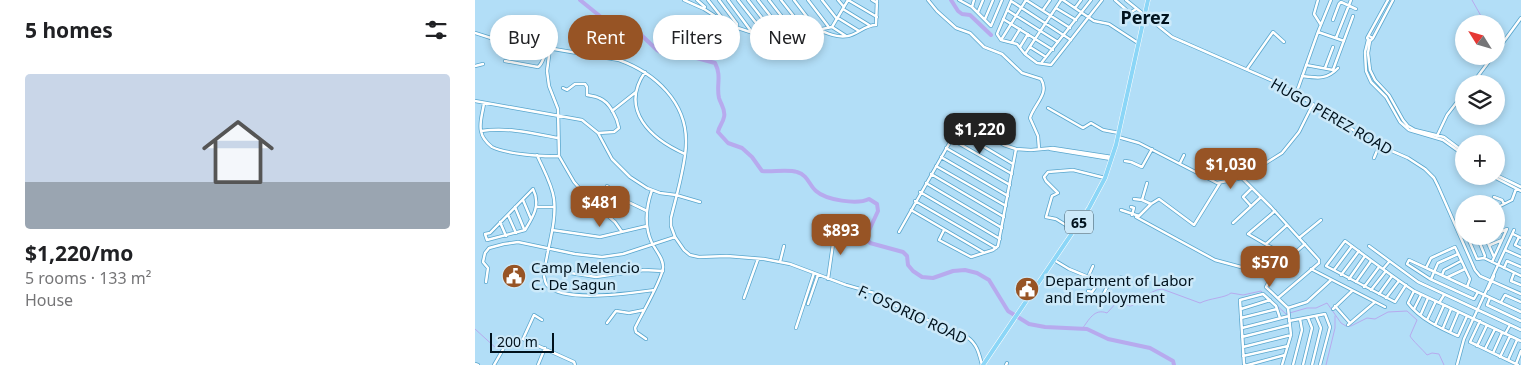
<!DOCTYPE html>
<meta charset="utf-8">
<style>
:root{--surface:#fff;--page:#f6f6f6;--text:#202124;--muted:#757577;--accent:#975425}
body{margin:0;font-family:"Noto Sans",sans-serif;background:var(--page);color:var(--text);height:100vh;display:flex;flex-direction:column;font-size:19px;white-space:nowrap}
*{box-sizing:border-box;margin:0}
p{font-size:16px;color:var(--muted)}
.icon{flex:none;width:28px;height:28px;fill:none;stroke:currentColor;stroke-width:2;stroke-linecap:round;stroke-linejoin:round}
.map{position:relative;flex:1;overflow:hidden}
.details{display:flex;flex-direction:column;background:var(--surface);width:475px}
.details>*{flex:none}
.guide{position:absolute;left:15px;top:15px;width:475px;height:45px;display:flex;gap:10px}
.needle{width:32px;rotate:307deg}
.controls{position:absolute;left:980px;top:15px;display:grid;gap:10px}
.controls a{display:grid;place-items:center;width:50px;height:50px;border-radius:50%;background:var(--surface);box-shadow:0 2px 8px #0003;font-size:25px}
.scale{position:absolute;left:15px;bottom:12px;width:64px;box-sizing:border-box;padding-left:5px;border:2px solid #00121d;border-top:0;font-size:14px;line-height:18px;white-space:nowrap;color:#00121d;-webkit-text-stroke:4px #cce9f9;paint-order:stroke}
.price{position:absolute;translate:-50% -42px;padding:0 11px;border-radius:10px;background:var(--accent);color:#fff;font-size:16px;line-height:32px;filter:drop-shadow(0 1px 2px #0008)}
.price::after{content:'';position:absolute;left:50%;top:30px;width:15px;height:11px;margin-left:-8px;background:inherit;clip-path:polygon(0 0,100% 0,50% 100%)}
.price.on{background:#222;color:#fff}
ul{padding:0;list-style:none}
li{display:grid;align-content:center;gap:10px;height:265px;padding:0 25px}
li span{display:grid;place-items:center;height:155px;border-radius:5px;color:#555}
li>.icon{margin-inline-start:auto}
span .icon{width:90px;height:90px;fill:#fffc;stroke-width:1}
li b{font-size:21px}
h2{display:flex;justify-content:space-between;align-items:center;height:60px;padding:0 25px;font-size:21px}
.chip{padding:0 18px;border-radius:22px;background:var(--surface);box-shadow:0 2px 8px #0003;font-size:18px;line-height:45px}
.chip.on{background:var(--accent);color:#fff}
main{display:flex;flex:1;min-height:0}
.map>svg:first-child{display:block}
.lines{fill:none;stroke-linecap:round;stroke-linejoin:round}
.stream{stroke:#b7aaee;stroke-width:1}
.river{stroke:#b7aaee;stroke-width:4}
.minor-casing{stroke:#59a6cd;stroke-width:4}
.major-casing{stroke:#fff;stroke-width:5}
.minor{stroke:#fff;stroke-width:2.5}
.major{stroke:#8bd6f7;stroke-width:4}
.labels{text-anchor:middle;dominant-baseline:central;stroke-width:5;stroke-linejoin:round;paint-order:stroke}
.shield{fill:#cce9f9;stroke:#3d525f;stroke-width:1}
.shield-label{font-size:14px;font-weight:bold;fill:#00121d}
.street-label{font-size:15px;fill:#00121d;stroke:#cce9f9}
.poi-label{font-size:15px;fill:#00121d;stroke:#cce9f9;text-anchor:start}
.quarter-label{font-size:18px;font-weight:bold;fill:#00121d;stroke:#cce9f9}
</style>
<main>
<section class="details">
<h2>5 homes<svg class="icon" aria-label="filters" viewBox="0 0 24 24"><path d="M4 7h16M4 17h16"/><circle cx="9" cy="7" r="2"/><circle cx="15" cy="17" r="2"/></svg></h2>
<ul>
<li><span style="background:linear-gradient(#c9d6e8 70%,#9aa5b1 0)"><svg class="icon" aria-label="home" viewBox="0 0 24 24"><path d="M3 11l9-7 9 7M6 9v11h12V9"/></svg></span><div><b>$1,220/mo</b><p>5 rooms · 133 m²</p><p>House</p></div></li>
</ul>
</section>
<div class="map">
<svg width="1046" height="365" viewBox="0 0 1046 365">
<rect width="100%" height="100%" fill="#b2def7"/>
<g class="lines">
<path class="stream" d="M997,0L1006,16L1013,23
M0,329L22,349
M607,329C614,320 619,308 632,313L643,301C646,302 651,305 655,306C662,306 673,290 687,289L725,303C735,298 750,298 756,293L768,295L786,291L811,314L832,308H841L852,303L866,323L871,326H876L892,318L900,319L913,312L932,311L942,320L935,336C937,340 948,350 952,355L957,353L964,354L969,365
M851,365L860,328V316"/>
<path class="river" d="M105,0L126,17L143,26L161,30L182,50L187,53L207,54L240,63C247,76 241,86 244,98C246,105 251,110 249,117C248,123 244,126 243,132L253,143L267,148L277,157L287,171C297,172 314,169 322,172C333,175 334,185 341,191C351,200 382,205 394,199L402,204L403,211L391,237L395,243L428,252L432,256L433,265L438,271L447,277L458,278L478,271L490,270L502,273L514,280L533,311L554,324L570,327L612,329L633,339L675,348L698,361L699,365
M476,0L483,11L487,14L495,15L516,35"/>
<g class="minor-casing">
<path id="minor" d="M209,0L229,9L254,25L296,39C305,35 313,25 324,25C341,24 353,39 373,36C383,34 390,25 401,25L402,0
M222,0L230,7
M233,0L248,19L247,21
M244,0L262,24V27
M253,0L276,31
M263,0L289,33L292,38
M273,0L301,36
M283,0L308,32
M294,0L315,27
M306,0L325,24
M319,0L342,30L357,27L373,0
M333,0L353,26
M347,0L362,19
M363,0L369,7
M373,0L402,17
M397,0L402,3
M453,0L462,11L481,28L495,33L509,47L527,54L547,73L566,79C575,94 559,104 555,118L563,136L564,149
M484,0L497,7L516,26L527,0
M551,0L595,28
M588,0L619,21L634,24L663,43
M640,0L655,13L661,9
M651,0L697,37L800,82L821,94L858,116L894,141L933,158L950,169L959,178L963,186L1000,270L1005,276L1046,294
M843,0L839,14L846,25
M536,1L596,40
M497,7L499,0
M581,8L601,20
M600,8L606,0
M368,9L394,25
M532,10L583,42
M568,10L575,0
M503,12L508,0
M363,18L384,31
M510,19L518,0
M528,19L578,50
M858,20L864,4L866,2L881,9
M357,27L371,36
M843,32L869,41
M0,33L19,39L144,60C180,73 212,102 211,143C211,164 201,197 196,218V226L200,237L209,250L215,255L224,257L252,256L289,259L315,264L371,285L399,293L425,308L492,337C502,344 504,353 507,365
M894,36L898,38L895,41L892,38L913,0
M861,38L876,0
M898,38L918,0
M526,40L542,44L550,54L562,63L576,65L627,0
M526,40L551,0
M526,40L522,34L536,1
M893,40L890,52L891,71L896,82L911,97L925,122L934,130L968,140L989,155
M895,41L893,53L895,70L900,80L914,95L928,120L933,126L940,130L969,137L989,152
M537,42L545,29
M545,47L553,34
M555,47L571,57
M75,48L72,71L74,86L83,109L84,156L99,182L116,201L140,222L147,232
M1021,52L1046,18
M550,54L586,0
M30,61L63,67C69,63 68,54 73,51
M567,62L616,0
M831,65L858,70L878,16
M0,66L8,64
M850,68L858,47
M772,69L798,32L809,42
M170,72C144,110 176,139 210,154
M827,76C842,78 852,80 863,68
M997,84L1018,56
M88,88L92,90L100,84H110L112,87V95C116,96 120,96 124,98C135,102 142,118 144,128L139,132L123,133
M821,94L843,32L856,0
M0,101L107,120L123,133L137,159L155,177L172,188L185,193L201,195L225,202
M9,103C8,112 4,122 6,131C7,137 12,143 17,147C31,154 68,157 84,156
M573,108L608,128L616,123L628,130L644,133
M137,111L161,92
M481,130L538,164
M6,131C32,127 57,133 83,138
M962,136L972,115L989,93
M643,137L664,143L742,183L767,178L807,153L824,132L838,104
M476,139L537,174
M471,148L535,185
M575,149L636,159
M62,155C68,169 77,184 79,199C82,225 71,250 69,276C70,280 70,284 73,286C90,303 157,293 179,290
M466,157L533,196
M899,158L904,146
M650,161L656,162L667,167L677,149
M705,163L709,155
M461,166L531,206
M456,174L529,217
M1021,175L1046,187
M1017,176L1046,191
M767,178L796,207L844,260V263L803,298
M451,183L527,228
M672,183L667,200L676,204
M132,186L151,201L172,211
M58,189C66,205 58,217 50,230L12,240L10,234L15,233Z
M445,192L525,239
M1019,197L1027,200L1029,204
M659,199L667,200
M48,200L56,219
M440,201L521,248
M776,206L768,197L777,188
M40,207L49,229
M61,207H79
M656,207L659,208L657,215
M1021,208L1037,200L1041,189
M436,210L508,252
M646,210L664,216L676,204L684,199L719,225L745,183
M800,211L773,234L806,253L811,260
M33,215L41,233
M661,217L740,260L766,267L775,273
M25,222L31,236
M758,223L786,197
M77,230L125,237L172,226
M469,230L464,240L496,257L518,250L523,246L541,149
M599,230L581,219L571,217L577,196L583,193L571,181L569,177L573,172L598,170L630,178
M424,232L487,121L529,145L541,149L556,150L578,148L637,157
M1021,234L1032,229
M1038,234L1046,238
M996,236L993,238L1002,259L1009,258L1046,276
M1002,236L1010,256L1009,258
M1010,236L1019,257
M1044,237L1040,245L1046,248
M824,238L846,220
M791,244L812,225
M1015,245L1027,240
M894,246L943,282L1046,330
M1030,250L1046,257
M579,260L594,269L633,285L637,281L643,282L646,277
M305,262L309,246
M1017,262L1032,229
M951,268L956,258L980,247L995,279L992,287
M1029,268L1032,261L1046,267
M70,269L121,277L169,270L188,271
M836,269L910,307
M908,269L914,262
M859,270L877,246
M1039,273L1036,281L1046,285
M866,275L884,251
M967,275L969,270L986,261
M613,277L618,266
M973,277L990,269
M353,279L360,230
M874,279L890,256
M956,279L963,263L983,254
M11,282L13,268L8,262L10,253L14,248L29,244L43,242L100,254L127,257L148,254L200,237
M881,282L896,261
M931,285L920,302L851,266L870,241C893,258 915,275 939,291L1046,341
M604,286L611,276
M889,287L904,267
M1013,289L1019,276
M896,290L911,271
M613,291L617,292L624,282
M939,291L933,303C945,319 965,328 983,336L992,316
M1003,292L999,299L955,279L932,264L934,260L1046,312
M904,294L917,276
M269,298L283,259
M911,298L924,281
M1015,298L1012,305L1046,321
M626,299L633,285
M1026,302L1030,295L1046,302
M964,303L969,295
M333,304L343,275
M860,306L875,323
M813,308L791,287L804,263L814,258L830,244
M766,309L795,300
M858,309L877,291
M939,309L946,295
M946,314L953,298
M766,318L802,309
M67,320L59,315L48,339L99,362L100,365
M952,320L961,301
M814,321L850,314L855,327L845,365
M1005,321L995,342L1043,365
M132,323L141,311L154,313L169,310
M873,325L900,302
M960,325L969,305
M321,328L339,273
M767,328L814,316
M968,328L976,309
M975,332L983,313
M1030,334L1035,325
M767,337L815,325
M171,339L161,332L160,328C166,315 187,280 188,268C189,259 181,251 177,243C169,226 171,207 177,190
M1002,346L1012,325
M768,347L816,335
M1010,349L1020,329
M1018,353L1027,333
M768,356L813,346
M1025,357L1035,336
M1033,360L1042,340
M0,364L3,365
M1041,364L1046,351
M19,365L34,339
M63,365L70,348
M531,365L532,363
M771,365L769,364L765,300L788,294L801,306L805,318
M773,365L810,355
M807,365L816,335L813,308L832,302L856,280
M818,365L827,330L825,319
M828,365L837,328L833,318
M837,365L846,328L841,316
M982,365L989,339L1039,230"/>
</g>
<g class="major-casing">
<path id="major" d="M508,365L614,208L630,178L641,145L673,0"/>
</g>
<use href="#minor" class="minor"/>
<use href="#major" class="major"/>
</g>
<defs>
<g id="civic-disc" transform="scale(1.25)"><circle r="9.5" fill="#975425" stroke="#cce9f9"/><path d="M-.6-6.5H3V-4.5H.6V-3L4-1V1h2V6H-6V1h2V-1L-.6-3ZM-1.2 2.5V6h2.4V2.5Z" fill="#fff"/></g>
</defs>
<g fill-rule="evenodd">
<use href="#civic-disc" x="39" y="276"/>
<use href="#civic-disc" x="552" y="289"/>
</g>
<g class="labels">
<rect class="shield" x="590" y="210.5" width="28" height="23" rx="4"/>
<g class="shield-label">
<text x="604" y="222">65</text>
</g>
<g class="street-label">
<text transform="translate(857 116) rotate(30)">HUGO PEREZ ROAD</text>
<text transform="translate(438 314) rotate(25)">F. OSORIO ROAD</text>
</g>
<g class="poi-label">
<text x="56" y="267">Camp Melencio<tspan x="56" dy="17">C. De Sagun</tspan></text>
<text x="570" y="280">Department of Labor<tspan x="570" dy="17">and Employment</tspan></text>
</g>
<g class="quarter-label">
<text x="670" y="17">Perez</text>
</g>
</g>
</svg>
<div class="controls">
<a><svg class="needle" viewBox="-14 -14 28 28"><path d="M0-13l5 13h-10z" fill="#e53935"/><path d="M0 13l5-13h-10z" fill="#757577"/></svg></a>
<a><svg class="icon" aria-label="layers" viewBox="0 0 24 24"><path d="M12 4l9 5-9 5-9-5zM3 14l9 5 9-5"/></svg></a>
<a>+</a>
<a>−</a>
</div>
<div class="scale">200 m</div>
<b class="price on" style="left:505px;top:155px">$1,220</b>
<b class="price" style="left:756px;top:190px">$1,030</b>
<b class="price" style="left:125px;top:228px">$481</b>
<b class="price" style="left:366px;top:256px">$893</b>
<b class="price" style="left:795px;top:288px">$570</b>
<div class="guide">
<a class="chip">Buy</a>
<a class="chip on">Rent</a>
<a class="chip">Filters</a>
<a class="chip">New</a>
</div>
</div>
</main>
